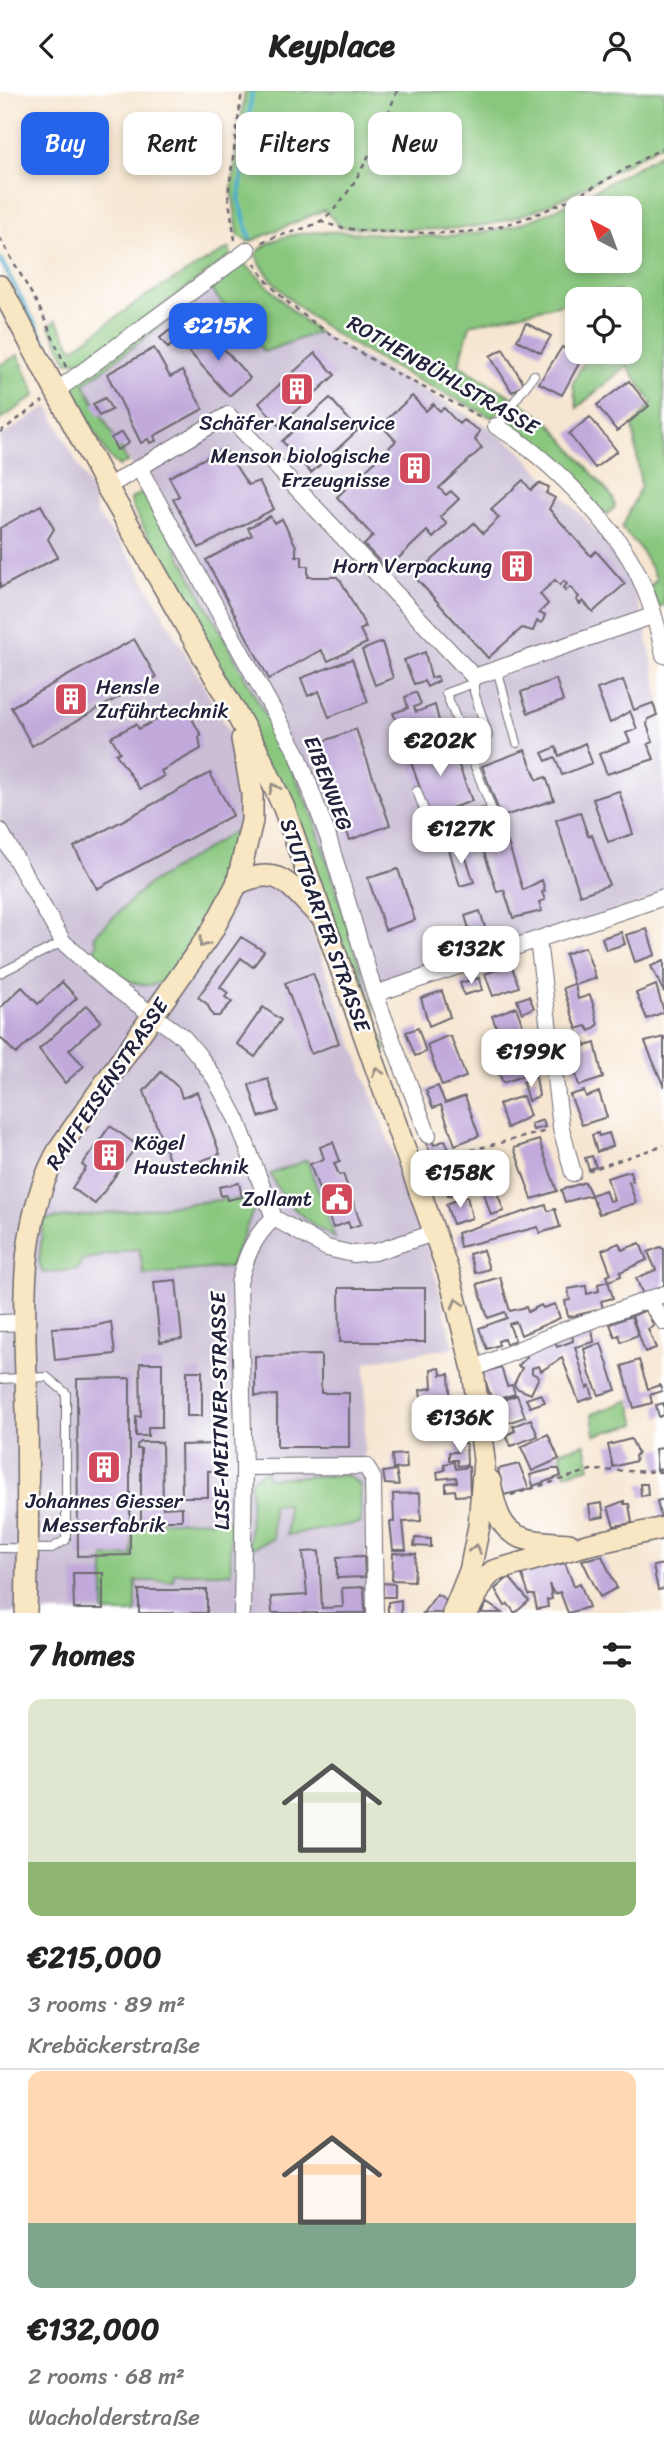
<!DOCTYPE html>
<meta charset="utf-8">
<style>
:root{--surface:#fff;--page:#f2f2f2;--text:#222;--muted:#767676;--line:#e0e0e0;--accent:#2563eb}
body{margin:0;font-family:Sriracha,sans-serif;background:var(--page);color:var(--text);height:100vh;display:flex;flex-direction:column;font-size:26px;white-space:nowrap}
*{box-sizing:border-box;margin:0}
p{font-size:23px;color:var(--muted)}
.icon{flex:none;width:38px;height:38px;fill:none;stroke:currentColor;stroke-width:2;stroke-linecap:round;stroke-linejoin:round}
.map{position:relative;height:1522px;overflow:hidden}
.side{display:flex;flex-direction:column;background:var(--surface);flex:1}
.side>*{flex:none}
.hud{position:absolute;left:21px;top:21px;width:623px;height:63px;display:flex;gap:14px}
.needle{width:46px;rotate:319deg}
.tools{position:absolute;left:565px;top:105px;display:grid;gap:14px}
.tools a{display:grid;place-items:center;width:77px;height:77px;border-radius:14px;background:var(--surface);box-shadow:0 4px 10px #0003;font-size:35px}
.price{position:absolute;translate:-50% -60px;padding:0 16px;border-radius:14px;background:#fff;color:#222;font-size:23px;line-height:46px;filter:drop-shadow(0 2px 4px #0008)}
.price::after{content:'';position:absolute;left:50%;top:42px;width:21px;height:16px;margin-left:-10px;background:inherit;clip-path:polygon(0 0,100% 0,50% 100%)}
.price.on{background:var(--accent);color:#fff}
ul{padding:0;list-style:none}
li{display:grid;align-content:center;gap:14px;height:371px;padding:0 28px}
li+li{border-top:2px solid var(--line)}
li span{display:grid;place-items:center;height:217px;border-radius:14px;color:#555}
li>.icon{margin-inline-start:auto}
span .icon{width:126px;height:126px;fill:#fffc;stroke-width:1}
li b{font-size:30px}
h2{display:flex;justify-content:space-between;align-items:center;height:84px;padding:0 28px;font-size:30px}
.chip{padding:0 24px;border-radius:14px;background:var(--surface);box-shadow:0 4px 10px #0003;font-size:24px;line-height:63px}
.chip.on{background:var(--accent);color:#fff}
header{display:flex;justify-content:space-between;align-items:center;height:91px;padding:0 28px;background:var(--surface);font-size:32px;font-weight:700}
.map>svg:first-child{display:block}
.industrial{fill:#cbbfd5}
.green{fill:#89c77e;stroke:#56745c;stroke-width:2;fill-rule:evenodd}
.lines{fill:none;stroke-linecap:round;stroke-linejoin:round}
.stream{stroke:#4badca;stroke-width:4.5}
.building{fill:#c1aadb}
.service-casing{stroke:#6c6770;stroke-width:10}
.minor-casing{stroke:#6c6770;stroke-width:18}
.secondary-casing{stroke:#6c6770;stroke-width:24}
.path{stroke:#6c6770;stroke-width:2.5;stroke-dasharray:5 5;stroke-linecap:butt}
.service{stroke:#fff;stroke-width:8}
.minor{stroke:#fff;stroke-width:16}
.secondary{stroke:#f9e7c3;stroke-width:21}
.oneway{stroke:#988e86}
.labels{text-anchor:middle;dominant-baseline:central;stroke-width:5;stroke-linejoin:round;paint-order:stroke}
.street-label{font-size:21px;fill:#22223b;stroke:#fff}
.poi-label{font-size:21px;fill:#22223b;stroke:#fff;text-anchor:end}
</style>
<header><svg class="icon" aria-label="back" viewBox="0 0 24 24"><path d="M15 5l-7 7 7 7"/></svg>Keyplace<svg class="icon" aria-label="person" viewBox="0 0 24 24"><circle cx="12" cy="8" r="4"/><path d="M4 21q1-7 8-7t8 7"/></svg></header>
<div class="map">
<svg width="664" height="1522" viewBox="0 0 664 1522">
<rect width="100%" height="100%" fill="#fff"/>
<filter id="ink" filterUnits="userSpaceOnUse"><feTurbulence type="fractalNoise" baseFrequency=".0143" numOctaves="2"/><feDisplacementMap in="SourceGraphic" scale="14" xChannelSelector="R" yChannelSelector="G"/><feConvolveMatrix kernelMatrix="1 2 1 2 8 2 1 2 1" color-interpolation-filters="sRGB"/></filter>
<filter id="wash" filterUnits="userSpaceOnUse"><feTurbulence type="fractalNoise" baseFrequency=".00686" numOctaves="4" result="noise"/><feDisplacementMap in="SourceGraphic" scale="28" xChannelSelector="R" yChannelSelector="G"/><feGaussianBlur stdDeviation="1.57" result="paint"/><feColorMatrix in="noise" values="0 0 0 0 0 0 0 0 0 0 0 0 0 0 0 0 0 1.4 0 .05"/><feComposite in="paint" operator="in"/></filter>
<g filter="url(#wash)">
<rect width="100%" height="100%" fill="#f6e6d1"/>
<path class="industrial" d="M210,198L264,261L318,241L487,335L518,358L623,468L644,530L664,631V804L367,900L312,722L282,654L150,405L84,294Z
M48,315L92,402L97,424L133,469L233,647L246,713L234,788L275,790L303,816L429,1161L454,1256L366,1271L364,1369L368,1522H0V346Z"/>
<path class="green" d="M245,0H664V52C608,81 549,123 485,134C439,142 388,137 341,136L324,119L249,151L238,144L232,98Z
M664,61V514L658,516L650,496L657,488L641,459L622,437L641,395L633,335L652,312L627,274L577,317L573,292L589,261H630V208H615L618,200L470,234L459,274L512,306L493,327C423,289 290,237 256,164C279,128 378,144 415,145C447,145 479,144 510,136C561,121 617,86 664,61ZM578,117H630V170H578Z
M229,157L231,164L89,269L68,271L49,235L56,229L73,258L144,206Z
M240,170C269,191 286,219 318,241L264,261L210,198L84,293L128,371L119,375L107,364L70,294Z
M18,264L36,304L0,329V274Z
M519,310L550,332L613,407L615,416L607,423L599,419L542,356L506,329Z
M141,402L147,403L276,644L312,722L386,959L379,961L238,612L132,415L131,408Z
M246,733L234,788L171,886C139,907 117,883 92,863L97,852L94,845L146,795Z
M307,1069L335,1147C306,1131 285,1114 270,1083Z
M256,1105L253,1120L230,1176L144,1184L139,1157L82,1169L78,1178L43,1182L39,1171L43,1129Z
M629,1309L636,1333L595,1344L592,1323Z
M585,1353L590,1376L565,1383L560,1360Z
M266,1380L268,1387L347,1384L360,1394L361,1432L287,1444V1413L272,1414L273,1448L249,1458L251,1388Z
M230,1429L231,1482H174L173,1490H136V1522H104V1466L132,1465V1431Z"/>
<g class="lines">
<path class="stream" d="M250,147L239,109L252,0
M0,168L49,259"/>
</g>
<g id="blocks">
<path class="building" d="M206,219L214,228L204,237L196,227Z
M526,232L551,245L541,262L517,249Z
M206,238L250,287L229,305L185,256Z
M170,239L178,249L168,257L160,247Z
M562,256L582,267L562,304L539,292Z
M154,257L170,286L182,280L203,318L154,345L156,350L150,352L148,348L141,352L107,283Z
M503,258L524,293L512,301L490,265Z
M315,262L335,284L279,335L259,312Z
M629,290L649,315L617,340L597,314Z
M412,305L426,320L433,313L440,320L444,317L459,333L463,329L480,340L475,349L482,357L439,397L446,404L451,400L459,408L440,426L447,433L433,447L427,440L387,478L364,454L373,445L337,406L396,350L381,334Z
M105,307L112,319L99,325L93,313Z
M330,307L358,339L311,382L282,350Z
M590,326L617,360L595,377L569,343Z
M122,341L129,352L117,359L111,347Z
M224,357L248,394L259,390L274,418L199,457L173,408L179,405L169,386Z
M523,389L531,399L539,392L549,396L546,402L555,407L549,418L591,465L596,460L625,493L593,521L583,510L580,513L576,509L579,506L570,496L565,500L563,497L567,493L564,490L560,494L555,489L540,503L548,513L539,522L545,524L542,532L537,530L533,540L522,537L488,567L414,485L474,432L483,442L499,427L491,418Z
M41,414L54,438L48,448L58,466L0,497V437Z
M270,425L274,432L282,428L296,455V465H302V475H308V486H337L341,490L366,536L360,539L367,552L328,570L321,559L269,588L206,469L252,444L248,437Z
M134,548L156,586L150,589L147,599L137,596L32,655L11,616Z
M382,551L393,587L375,594L362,559Z
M425,561L431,587L437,585L439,590L427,596L424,590L414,593L404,569Z
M352,568L368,611L329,626L319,600L308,605L301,587Z
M556,588L563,610L528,622L521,601Z
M623,589L634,619L653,612L657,624L648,628L647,634L653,651L648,653L654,668L607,683L599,663L630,651L626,642L637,638L630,620L610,632L597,598Z
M416,601L421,613L414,616L416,621L435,614L440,634L423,640L425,645L411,650L407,640L402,642L400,629L397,631L393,622L408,617L405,606Z
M178,617L190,624L201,644L199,646L201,658L161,680L164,685L140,698L116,663L120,661L111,646L136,633L139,638Z
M356,638L390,734L350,749L316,653Z
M449,648L472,710L430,725L408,663Z
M585,652L592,672L562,684L555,666L546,670L542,662L556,656L559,665Z
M525,659L537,689L546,686L554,709L501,726L482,675Z
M210,682L233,724L97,798L74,756Z
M619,700L633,743L608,751L593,708Z
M580,721L588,745L592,744L609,794L580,804L556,729Z
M505,742L523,799L542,789L545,800L542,801L545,809L539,811L542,820L513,827L504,799L497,801L480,749Z
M462,755L474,791L460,795L449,759Z
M398,778L415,829L385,839L368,787Z
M480,820L487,843L472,847L465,825Z
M647,838L655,864L635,871L626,844Z
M621,841L625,853L606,859L602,847Z
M241,846L264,860L253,876L241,867L220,896L228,902L225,906L232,911L219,925H213L207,913L198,906Z
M585,856L596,887L575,894L578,908L590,904L593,913L598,934L590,940L586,935L577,938L563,897L574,893L565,863Z
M664,870V901L651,875Z
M511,873L519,896L493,905L485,883Z
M313,882L339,952L311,963L285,892Z
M479,887L482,899L464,904L460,892Z
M62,891L77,907L16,963L0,946V917L22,896L38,913Z
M656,894L664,921L647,928L636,902Z
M442,900L450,926L429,935L421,907Z
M529,905L534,917L522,922L517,909Z
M87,914L101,930L69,959L84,975L65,992L39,958Z
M263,916L281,929L255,966L237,953Z
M516,916L524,938L500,946L492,925Z
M418,937L426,961L415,965L406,941Z
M578,941L586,955L595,952L603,987L579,995L565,946Z
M447,945L451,946L466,986L442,995L427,954Z
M664,946V996L645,951Z
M532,949L536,961L525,966L520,953Z
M521,963L528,983L503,992L495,972Z
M161,981L179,997L182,1007L197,1001L220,1063L173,1080L144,1000Z
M536,986L539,1005L528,1010L523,991Z
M268,988L279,1020L259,1026L249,994Z
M438,995L445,1012L465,1005L479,1045L455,1054L441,1014L433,1017L426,999Z
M584,1000L586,1006L599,1001L607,1026L582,1034L570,1004Z
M523,1005L530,1025L507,1037L499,1013Z
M543,1029L545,1036L533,1039L531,1033Z
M110,1035L137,1054L95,1113L72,1097L86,1077L82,1074Z
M598,1042L599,1045L609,1042L613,1055L597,1061L592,1044Z
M445,1049L450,1061L431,1064L426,1052L432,1050L434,1054Z
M539,1049L557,1100L532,1108L514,1057Z
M333,1051L340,1070L334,1072L339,1084L343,1083L361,1133L350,1137L348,1131L333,1137L310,1073L324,1068L320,1056Z
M592,1065L596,1076L589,1078L585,1067Z
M454,1074L463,1099L448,1105L445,1096L436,1098L431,1083Z
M630,1080L633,1090L629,1091L636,1112L599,1123L591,1104L605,1099L609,1110L614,1109L607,1087Z
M585,1091L591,1104L565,1111L561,1099Z
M239,1092L242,1106L227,1109L226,1104L221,1105L219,1096Z
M495,1096L504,1120L491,1124L483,1100Z
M467,1105L472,1127L453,1133L446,1113Z
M546,1114L548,1120L555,1118L560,1136L540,1142L538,1136L460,1156L457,1142Z
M619,1152L622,1159L640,1152L647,1169L620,1181L621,1185L609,1190L607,1185L611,1183L602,1159Z
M660,1156L664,1158V1195L643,1204L636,1187L656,1179L648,1161Z
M483,1159L489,1178L475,1182L469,1163Z
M500,1186L510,1220L526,1216L528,1221L541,1214L543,1217L555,1213L560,1227L521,1244L516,1231L509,1233L515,1249L506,1253L504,1248L498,1250L499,1254L487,1258L479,1237L507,1227L505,1221L488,1227L477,1193Z
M176,1189L182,1248L160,1251L154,1191Z
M608,1190L613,1207L601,1210L603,1218L568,1226L565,1210L570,1209L568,1198L586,1195L587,1203L599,1200L598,1193Z
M339,1197H425V1251H340Z
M646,1219L654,1235L648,1238L656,1257L645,1261L632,1225Z
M631,1225L638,1244L621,1251L619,1244L615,1246L610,1233Z
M111,1231L115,1263L55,1269L52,1237L94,1235Z
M592,1237L594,1251L575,1256L587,1297L590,1295L593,1306L579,1311L562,1267L541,1280L539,1275L532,1277V1282L539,1286L531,1303L516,1297L514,1293L522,1277L518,1275L527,1266L525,1262L555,1250L557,1256L573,1250L572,1242Z
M601,1252L616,1299L599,1304L590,1284L584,1258Z
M321,1264V1302H349V1356H277V1304L255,1305V1265Z
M639,1269L648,1298L660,1294L662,1300L650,1304L652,1312L634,1317L622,1275Z
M140,1272H162V1336H148V1345H136V1325L141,1326Z
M501,1276L507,1295L512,1294L515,1303L492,1310L483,1282Z
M440,1277L441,1284L449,1283L452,1338L432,1341L429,1314L434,1313L433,1306L421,1307L420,1299L432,1297L431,1278Z
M187,1280H202V1325H187Z
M130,1287V1464L78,1465L77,1288Z
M541,1303L545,1311L530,1316L526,1308Z
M517,1304L525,1326L502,1334L495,1312Z
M664,1312V1324L659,1326L656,1314Z
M531,1328L538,1345L511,1355L506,1344L515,1340L513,1335Z
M548,1343L559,1368L532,1380L521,1356Z
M631,1348L638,1362L635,1365L636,1370L613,1376L608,1354Z
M141,1351H162L163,1417L182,1416V1429H141V1358H137V1354Z
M456,1352H466L467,1374L458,1375L457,1369H449V1361H457Z
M217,1353V1380H208V1406H182L181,1354Z
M664,1357V1378L657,1379L655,1358Z
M406,1363L407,1377L393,1378L392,1364Z
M454,1371L456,1378L469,1376L470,1404L456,1405L455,1399L446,1400V1392L457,1391L456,1386L438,1388L437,1381L445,1379L444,1373Z
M519,1373L529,1398L504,1404L498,1378Z
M552,1378H559L561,1385L533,1395L530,1384Z
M396,1379L399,1394L385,1393L383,1381Z
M640,1393H647L648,1404L641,1405Z
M420,1402L421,1430L403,1431L406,1459H393L390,1431H394L393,1403Z
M664,1408V1428L661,1429L657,1410Z
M624,1410V1413H629L632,1432L614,1435L608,1416Z
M602,1412L604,1426L591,1428L589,1414Z
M415,1447L431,1448V1456L414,1455Z
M319,1460L322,1517L343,1516L342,1497L364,1496L365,1522H272L271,1506L307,1504L303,1461Z
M393,1462L416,1463L414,1490L392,1489Z
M364,1465L365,1486L337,1487V1466Z
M602,1465L617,1497L600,1506L582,1469Z
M565,1472L574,1495L580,1492L589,1516L568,1522L560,1501L554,1503L549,1493L552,1508L547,1509L548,1516L537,1518L534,1504H529L521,1481Z
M664,1473V1498L658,1499L653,1475Z
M73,1482H103V1518H74Z
M509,1486L529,1510L515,1522L508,1513L505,1515L495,1498Z
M383,1492L395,1493V1506H383Z
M139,1499H207V1522H139Z
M437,1503L451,1512L445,1522H423Z
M401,1509V1522H388V1511Z
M487,1512L502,1522H481Z"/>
</g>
</g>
<g filter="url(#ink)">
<use href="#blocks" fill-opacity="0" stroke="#6c6770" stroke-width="2"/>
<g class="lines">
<g class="service-casing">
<path id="service" d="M496,335L534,284
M497,578L517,652
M474,588V601L488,644
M417,700L430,735L492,719L446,602L474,592
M0,882L63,851
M0,1288L47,1286L66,1302V1449L50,1458L0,1457"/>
</g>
<g class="minor-casing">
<path id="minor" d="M55,301L248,159
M496,335C544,363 609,428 635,477C648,502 658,536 664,564
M139,377L298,664L328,746L375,903L428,1044
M107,396L228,324L474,586L652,525
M0,740L63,851L111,894L183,946L199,965L216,989L237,1029L274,1127L327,1157L353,1163L375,1161L434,1142
M538,849L561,1037L573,1082
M375,903L664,806
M648,1209L664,1231
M0,1232L27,1231
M473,1278L562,1240L664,1203
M244,1376L366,1375L373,1388L375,1522
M242,1522L244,1376L239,1192C246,1165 253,1146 274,1127"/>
</g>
<g class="secondary-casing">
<path id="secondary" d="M0,195L107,396L258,661L284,717L449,1183L473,1278L484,1369L479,1435L470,1480L453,1522
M237,793C280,772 289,795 318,823
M490,1390C499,1447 514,1450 569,1453
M468,1520L484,1490L493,1480L586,1454L664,1437
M26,1522C28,1456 28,1391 27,1325C26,1234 13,1136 61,1055L212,840L237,793L252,730V702L242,648"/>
</g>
<path class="path" d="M320,130C345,140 368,140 394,141C420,142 448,143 474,140C542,131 605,89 664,56
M0,147L39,216L66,276
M235,149L228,104L242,0
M262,151C280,143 302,140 319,131C351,113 384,34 397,0
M255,172C287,234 422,294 484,328
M0,341L43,310
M428,1060L432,1069L547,1040
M588,1080L664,1054
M511,1404L591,1379L664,1381"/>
<use href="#service" class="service"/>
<use href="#minor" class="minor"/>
<use href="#secondary" class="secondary"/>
</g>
<defs><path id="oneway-chevron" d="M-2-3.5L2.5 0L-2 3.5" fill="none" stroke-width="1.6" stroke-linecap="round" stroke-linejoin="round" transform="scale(1.75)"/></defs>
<g class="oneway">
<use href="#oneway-chevron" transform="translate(274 697) rotate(-115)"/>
<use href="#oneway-chevron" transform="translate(203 852) rotate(126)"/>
<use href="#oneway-chevron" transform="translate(377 981) rotate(-109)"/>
<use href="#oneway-chevron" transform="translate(457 1212) rotate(-106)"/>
<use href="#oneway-chevron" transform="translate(475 1458) rotate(-79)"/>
</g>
</g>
<defs>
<g id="building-square" transform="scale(1.75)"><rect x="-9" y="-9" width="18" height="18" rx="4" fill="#d1495b" stroke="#fff"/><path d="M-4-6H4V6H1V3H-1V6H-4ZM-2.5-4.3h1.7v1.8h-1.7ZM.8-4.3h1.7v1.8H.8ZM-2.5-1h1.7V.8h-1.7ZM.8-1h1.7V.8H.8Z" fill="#fff"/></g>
<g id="civic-square" transform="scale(1.75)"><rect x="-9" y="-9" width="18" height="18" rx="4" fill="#d1495b" stroke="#fff"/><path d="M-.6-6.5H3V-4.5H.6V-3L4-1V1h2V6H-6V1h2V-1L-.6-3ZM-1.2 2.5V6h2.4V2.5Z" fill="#fff"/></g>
</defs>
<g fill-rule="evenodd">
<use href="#building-square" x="297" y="298"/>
<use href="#building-square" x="415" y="377"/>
<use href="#building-square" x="517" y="475"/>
<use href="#building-square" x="71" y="608"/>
<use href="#building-square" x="109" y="1064"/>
<use href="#civic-square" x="337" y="1108"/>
<use href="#building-square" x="104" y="1376"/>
</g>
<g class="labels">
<g class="street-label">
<text transform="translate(443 284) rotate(30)">ROTHENBÜHLSTRASSE</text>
<text transform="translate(328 692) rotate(69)">EIBENWEG</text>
<text transform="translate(325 834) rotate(70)">STUTTGARTER STRASSE</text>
<text transform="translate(107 993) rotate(-56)">RAIFFEISENSTRASSE</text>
<text transform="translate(220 1320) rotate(-91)">LISE-MEITNER-STRASSE</text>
</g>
<g class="poi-label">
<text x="297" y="332" text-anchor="middle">Schäfer Kanalservice</text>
<text x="390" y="365">Menson biologische<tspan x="390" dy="24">Erzeugnisse</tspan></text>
<text x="492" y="475">Horn Verpackung</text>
<text x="96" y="596" text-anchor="start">Hensle<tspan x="96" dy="24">Zuführtechnik</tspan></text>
<text x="134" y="1052" text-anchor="start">Kögel<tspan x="134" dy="24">Haustechnik</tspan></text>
<text x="312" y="1108">Zollamt</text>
<text x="104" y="1410" text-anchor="middle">Johannes Giesser<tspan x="104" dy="24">Messerfabrik</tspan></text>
</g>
</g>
</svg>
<div class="tools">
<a><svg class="needle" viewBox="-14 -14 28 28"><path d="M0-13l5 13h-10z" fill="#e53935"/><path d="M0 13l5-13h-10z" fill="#767676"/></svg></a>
<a><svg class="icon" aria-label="locate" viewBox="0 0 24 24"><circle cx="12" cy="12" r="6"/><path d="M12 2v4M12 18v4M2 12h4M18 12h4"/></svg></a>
</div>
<b class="price on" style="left:218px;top:272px">€215K</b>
<b class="price" style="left:440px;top:687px">€202K</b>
<b class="price" style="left:461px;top:775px">€127K</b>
<b class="price" style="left:471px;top:895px">€132K</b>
<b class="price" style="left:531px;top:998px">€199K</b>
<b class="price" style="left:460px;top:1119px">€158K</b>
<b class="price" style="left:460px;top:1364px">€136K</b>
<div class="hud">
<a class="chip on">Buy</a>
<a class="chip">Rent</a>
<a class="chip">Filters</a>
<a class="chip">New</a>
</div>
</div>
<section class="side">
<h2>7 homes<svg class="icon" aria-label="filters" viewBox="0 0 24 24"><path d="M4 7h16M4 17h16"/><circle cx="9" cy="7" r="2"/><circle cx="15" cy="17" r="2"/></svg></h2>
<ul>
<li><span style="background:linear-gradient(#dfe7d0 75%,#8fb573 0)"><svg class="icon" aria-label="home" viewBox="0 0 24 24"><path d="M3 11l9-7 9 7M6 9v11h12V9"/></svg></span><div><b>€215,000</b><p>3 rooms · 89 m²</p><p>Krebäckerstraße</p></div></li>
<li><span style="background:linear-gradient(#ffd9b3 70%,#7fa58c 0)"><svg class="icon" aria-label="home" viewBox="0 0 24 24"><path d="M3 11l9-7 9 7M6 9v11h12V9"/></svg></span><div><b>€132,000</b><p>2 rooms · 68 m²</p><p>Wacholderstraße</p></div></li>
</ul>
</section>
